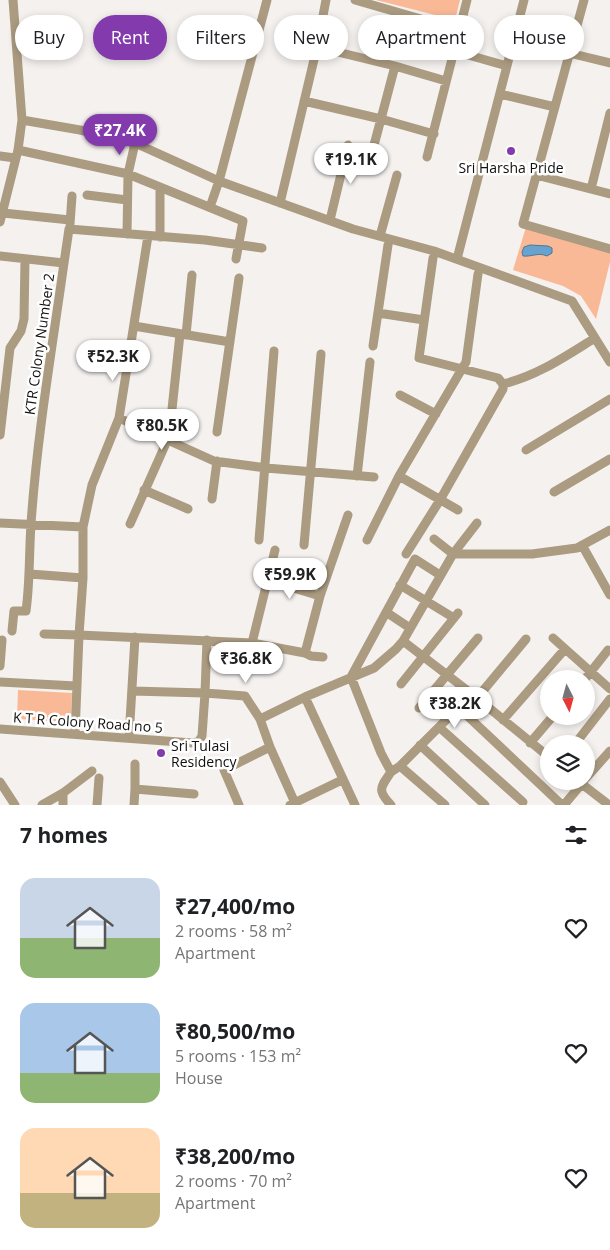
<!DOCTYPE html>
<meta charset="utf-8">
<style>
:root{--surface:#fff;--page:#f2f2f2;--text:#202124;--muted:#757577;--accent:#833aad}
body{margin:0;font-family:"Open Sans",sans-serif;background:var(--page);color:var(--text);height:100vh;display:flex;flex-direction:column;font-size:19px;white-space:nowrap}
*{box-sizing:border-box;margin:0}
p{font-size:16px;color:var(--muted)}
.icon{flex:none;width:28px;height:28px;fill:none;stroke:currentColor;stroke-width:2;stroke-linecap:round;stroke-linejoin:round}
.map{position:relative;height:805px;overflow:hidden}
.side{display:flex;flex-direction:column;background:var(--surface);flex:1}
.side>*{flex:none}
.top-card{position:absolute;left:15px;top:15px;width:580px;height:45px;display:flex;gap:10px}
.needle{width:32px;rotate:174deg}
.buttons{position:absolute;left:540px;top:670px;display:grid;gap:10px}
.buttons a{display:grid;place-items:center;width:55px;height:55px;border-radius:50%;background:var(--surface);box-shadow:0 2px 8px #0003;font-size:25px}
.price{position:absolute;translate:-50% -42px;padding:0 11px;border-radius:18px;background:#fff;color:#222;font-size:16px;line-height:32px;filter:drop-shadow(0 1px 2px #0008)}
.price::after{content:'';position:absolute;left:50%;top:30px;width:15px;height:11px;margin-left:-8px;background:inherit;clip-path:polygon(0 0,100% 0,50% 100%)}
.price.selected{background:var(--accent);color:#fff}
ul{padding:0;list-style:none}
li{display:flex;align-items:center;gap:15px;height:125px;padding:0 20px}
li span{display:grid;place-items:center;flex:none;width:140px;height:100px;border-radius:15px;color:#555}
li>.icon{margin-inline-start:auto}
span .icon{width:60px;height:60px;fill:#fffc;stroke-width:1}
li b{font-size:21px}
h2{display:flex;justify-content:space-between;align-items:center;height:60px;padding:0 20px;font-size:21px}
.chip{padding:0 18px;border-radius:22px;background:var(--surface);box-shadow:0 2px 8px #0003;font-size:18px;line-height:45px}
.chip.selected{background:var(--accent);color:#fff}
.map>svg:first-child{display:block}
.green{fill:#fab996}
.water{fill:#68a3d0;stroke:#4e7796}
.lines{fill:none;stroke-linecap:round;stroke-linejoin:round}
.minor{stroke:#ab9b81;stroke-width:9}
.poi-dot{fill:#833aad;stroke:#fff;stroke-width:2}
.labels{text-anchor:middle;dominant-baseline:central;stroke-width:5;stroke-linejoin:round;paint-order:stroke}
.poi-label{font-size:14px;fill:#100f0e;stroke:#fff}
.street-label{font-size:14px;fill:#100f0e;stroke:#fff}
</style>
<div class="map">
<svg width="610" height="805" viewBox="0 0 610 805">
<rect width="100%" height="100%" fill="#f4f1ef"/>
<path class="green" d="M376,0H460L455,20Z
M526,227L610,251V262L596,319L581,296L563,286L513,270Z
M18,690L72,693L71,722L17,719Z"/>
<path class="water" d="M530,245L548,246L552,248V253L547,256C538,252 532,257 523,256L522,252L524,247Z"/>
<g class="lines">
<path class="minor" d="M355,0L459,30
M584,0L523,224L610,249
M317,47L395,66L446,81
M454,51L507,66
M569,53L610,63
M500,94L555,107
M304,101L381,119L434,134
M22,120L80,130L135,143L219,181L353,229L434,251L572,301L610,362
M373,149L395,66
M18,150L128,174L243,221L236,259
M0,156L15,158
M427,157L467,0
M536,175L610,194
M591,189L610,113
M87,195L127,200
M280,203L317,47L326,0
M210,207L219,181L267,0
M0,211L3,213L70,220
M330,220L348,145
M0,222L18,150L22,120L13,0
M70,224L72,196
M127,234L128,174L135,143
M380,236L397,175
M160,237V187
M0,256L64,263L69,229L205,240L262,248
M457,259L524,0
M378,313L424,320
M134,326L230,342
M186,335L192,275
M373,346L388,245
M503,384C537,376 566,356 595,338
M400,395L436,414
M172,409L180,334
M119,418L214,461L266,468L374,477
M217,432L239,278
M0,435L10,348L21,331L24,319L25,259
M526,450L610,399
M357,476L370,362
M399,476L458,510
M144,490L188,509
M554,492L610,459
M212,499L217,461
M0,523L83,527
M130,524L167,441
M434,539L453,554H532L577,548L610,530
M259,540L274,351
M367,540L399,476L466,362L478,274
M304,545L321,354
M582,545L610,595
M406,554L440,500L503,389V384L498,378L419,358L433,258
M30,574L83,578
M440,575L415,559L351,677L381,753L391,772L400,766L472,694
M267,580L320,596
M400,585L454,618
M386,612L410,628
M12,631L14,611H26C30,582 29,553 31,524C37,436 52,349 64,263
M44,634L79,635L83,578V527L92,485L119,418L148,236
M553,638L610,689
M207,640L205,693L245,696L260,719L270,747
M403,641L472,694L549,757
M252,643L275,550
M305,653L311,656L323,657
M0,666L2,640
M585,679L608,650
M0,682L76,686
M401,684L458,613
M305,697L355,805
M477,698L526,639
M419,708L478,638
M459,708L562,805
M260,719L305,697L374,668L396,649L403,641L453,554L477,523
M503,720L565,649
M439,727L523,802
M0,729L193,743L199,741L202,736L205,693L132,691
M75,734L79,635L252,643L305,653L320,596L348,515
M129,738L135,637
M530,743L553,716
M575,744L610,699
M420,745L485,805
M135,764V789L194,794
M400,766L445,805
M586,778L610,751
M578,781L609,805
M0,782L15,805
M63,793L92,771
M42,805L63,793V805
M97,805L99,778
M134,805L135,789
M239,805L224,770L270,747L295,803
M290,805L342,780
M391,805C377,790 380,788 391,772
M564,805L584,781"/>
</g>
<g class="poi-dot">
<circle cx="511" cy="151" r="5"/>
<circle cx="161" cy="753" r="5"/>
</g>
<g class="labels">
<g class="poi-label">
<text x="511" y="167">Sri Harsha Pride</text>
<text x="171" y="745" text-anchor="start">Sri Tulasi<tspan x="171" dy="16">Residency</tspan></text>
</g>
<g class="street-label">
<text transform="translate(39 344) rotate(-82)">KTR Colony Number 2</text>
<text transform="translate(88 722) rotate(4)">K T R Colony Road no 5</text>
</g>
</g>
</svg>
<div class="buttons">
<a><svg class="needle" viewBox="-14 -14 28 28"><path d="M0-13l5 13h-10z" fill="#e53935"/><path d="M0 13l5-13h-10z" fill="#757577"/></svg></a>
<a><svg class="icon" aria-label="layers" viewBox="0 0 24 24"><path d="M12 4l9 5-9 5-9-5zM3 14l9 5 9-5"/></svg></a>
</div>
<b class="price selected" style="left:120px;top:156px">₹27.4K</b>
<b class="price" style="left:351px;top:185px">₹19.1K</b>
<b class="price" style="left:113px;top:382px">₹52.3K</b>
<b class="price" style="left:162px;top:451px">₹80.5K</b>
<b class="price" style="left:290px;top:600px">₹59.9K</b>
<b class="price" style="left:246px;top:684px">₹36.8K</b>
<b class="price" style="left:455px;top:729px">₹38.2K</b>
<div class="top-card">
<a class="chip">Buy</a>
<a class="chip selected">Rent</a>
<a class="chip">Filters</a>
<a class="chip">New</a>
<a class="chip">Apartment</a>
<a class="chip">House</a>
</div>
</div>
<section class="side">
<h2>7 homes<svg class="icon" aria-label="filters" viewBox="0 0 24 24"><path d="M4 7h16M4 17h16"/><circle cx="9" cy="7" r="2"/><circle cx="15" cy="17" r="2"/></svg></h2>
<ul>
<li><span style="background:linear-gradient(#c9d6e8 60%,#8fb573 0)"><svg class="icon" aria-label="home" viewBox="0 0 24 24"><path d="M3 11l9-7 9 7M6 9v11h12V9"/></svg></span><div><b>₹27,400/mo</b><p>2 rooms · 58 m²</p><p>Apartment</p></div><svg class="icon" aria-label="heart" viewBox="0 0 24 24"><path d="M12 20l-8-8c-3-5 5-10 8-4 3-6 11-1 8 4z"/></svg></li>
<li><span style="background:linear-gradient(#a9c7e8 70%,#8fb573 0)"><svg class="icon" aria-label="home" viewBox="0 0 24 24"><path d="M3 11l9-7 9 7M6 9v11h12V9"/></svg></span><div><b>₹80,500/mo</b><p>5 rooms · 153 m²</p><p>House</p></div><svg class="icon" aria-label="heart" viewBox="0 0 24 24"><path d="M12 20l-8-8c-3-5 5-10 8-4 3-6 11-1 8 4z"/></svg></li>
<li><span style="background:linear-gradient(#ffd9b3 65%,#c2b280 0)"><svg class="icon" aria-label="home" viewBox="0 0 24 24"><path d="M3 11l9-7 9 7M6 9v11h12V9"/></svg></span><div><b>₹38,200/mo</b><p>2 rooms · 70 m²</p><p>Apartment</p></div><svg class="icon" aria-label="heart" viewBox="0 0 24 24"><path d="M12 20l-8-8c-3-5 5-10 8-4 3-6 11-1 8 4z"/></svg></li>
</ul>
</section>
